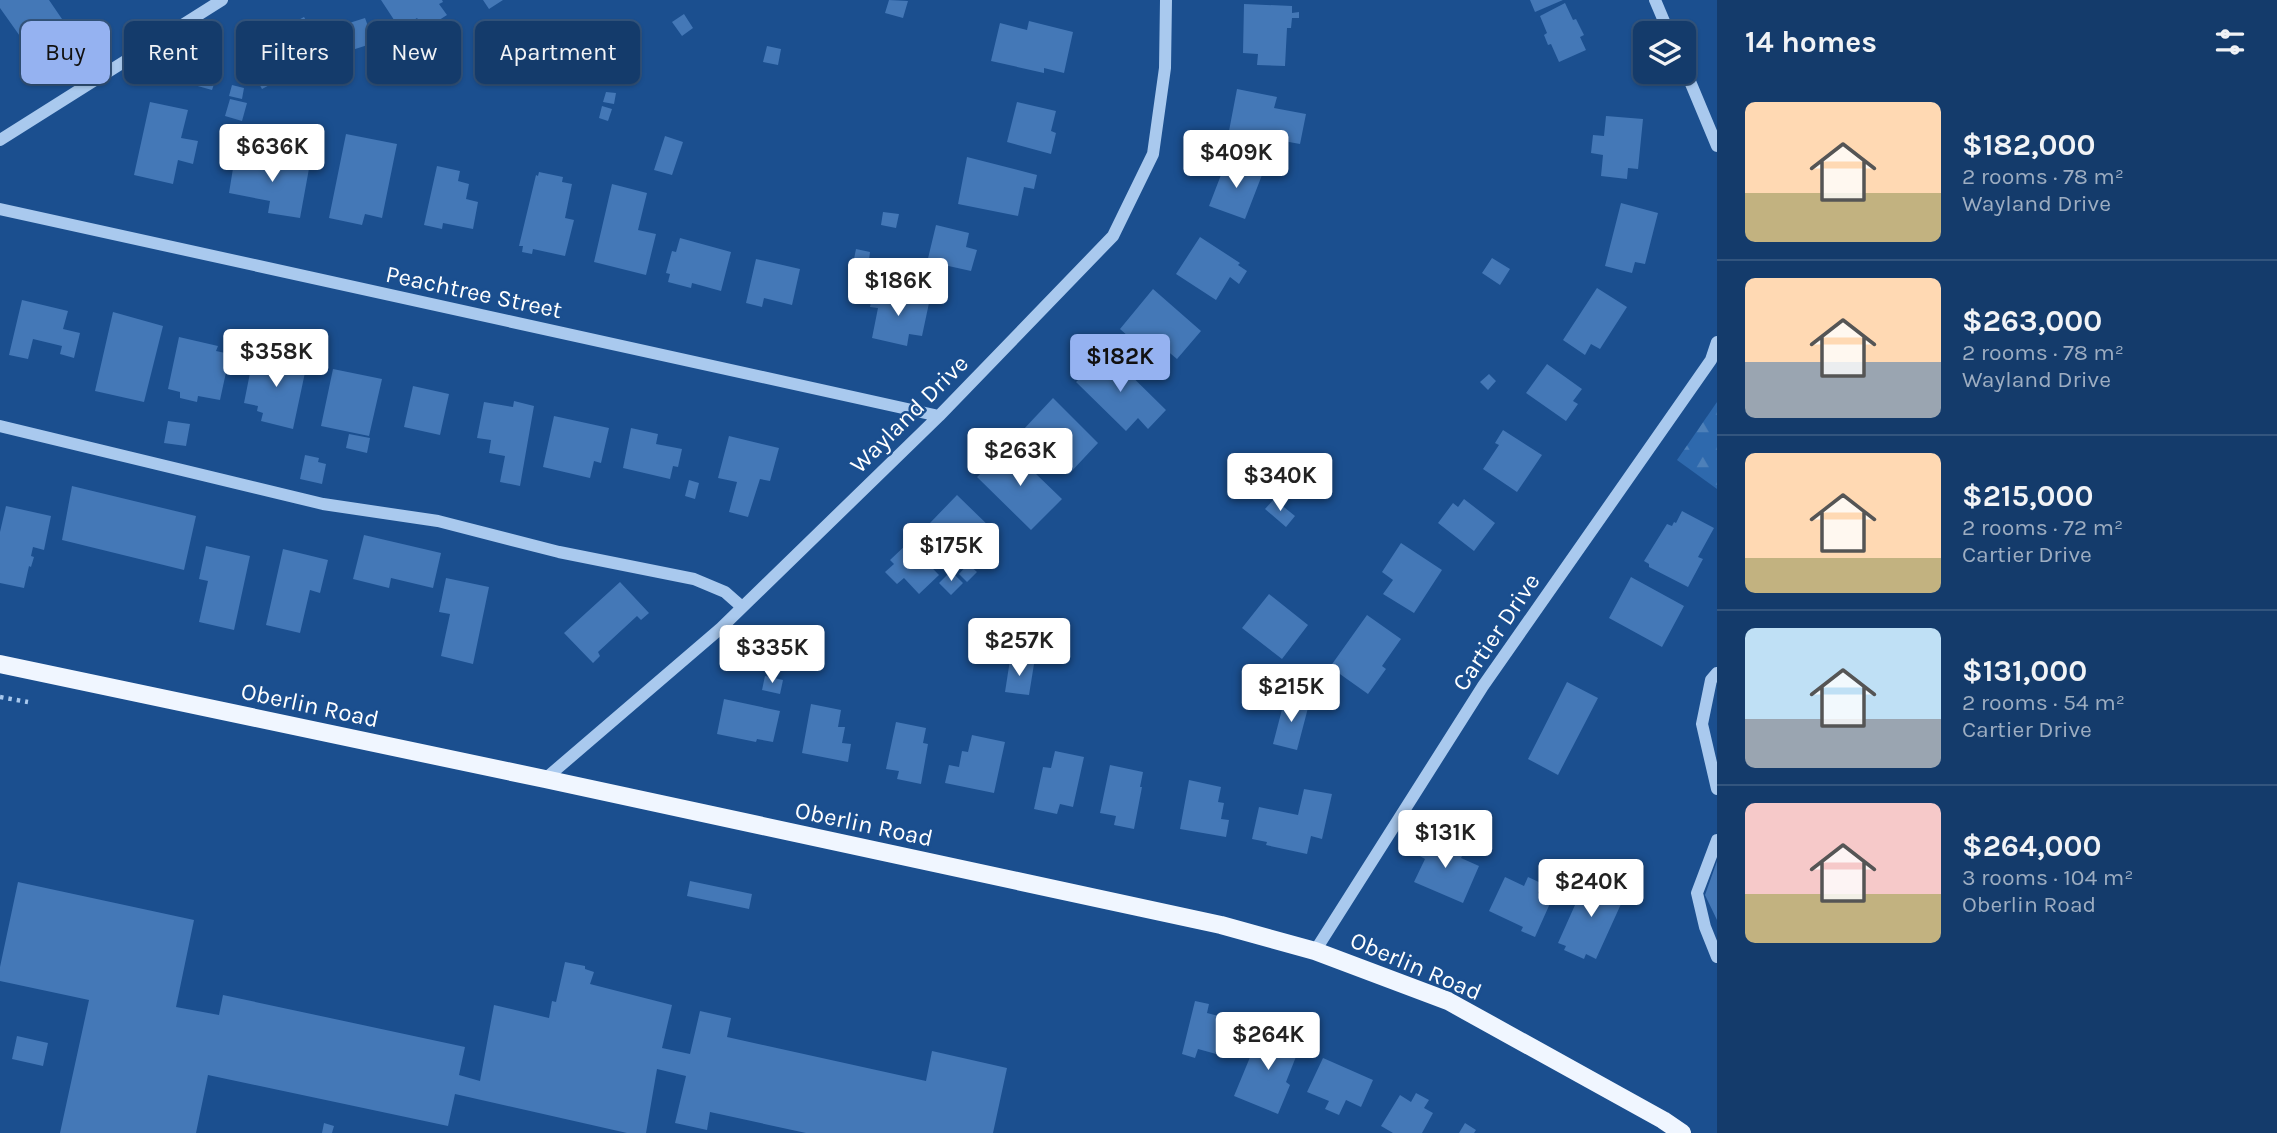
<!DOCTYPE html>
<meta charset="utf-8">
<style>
:root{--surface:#143b6b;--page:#214673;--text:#f1f3f6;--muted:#9dadc1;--line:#33557e;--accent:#95b2f1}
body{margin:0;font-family:Karla,sans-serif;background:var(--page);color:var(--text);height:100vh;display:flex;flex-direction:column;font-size:26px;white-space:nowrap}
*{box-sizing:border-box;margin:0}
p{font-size:23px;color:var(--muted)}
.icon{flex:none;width:38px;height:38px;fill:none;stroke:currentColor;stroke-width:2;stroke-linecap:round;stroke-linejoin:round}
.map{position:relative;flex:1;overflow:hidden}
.side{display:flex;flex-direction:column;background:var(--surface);width:560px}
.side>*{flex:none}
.top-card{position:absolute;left:21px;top:21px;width:665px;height:63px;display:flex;gap:14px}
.fabs{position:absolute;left:1633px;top:21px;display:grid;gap:14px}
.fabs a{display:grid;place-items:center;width:63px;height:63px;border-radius:10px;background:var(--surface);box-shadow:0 2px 5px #0004,0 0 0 2px var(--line);font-size:35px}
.price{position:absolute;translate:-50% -60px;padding:0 16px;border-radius:7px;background:#fff;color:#222;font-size:23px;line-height:46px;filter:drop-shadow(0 2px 4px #0008)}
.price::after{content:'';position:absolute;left:50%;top:42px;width:21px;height:16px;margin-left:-10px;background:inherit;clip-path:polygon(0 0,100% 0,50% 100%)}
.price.selected{background:var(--accent);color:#111}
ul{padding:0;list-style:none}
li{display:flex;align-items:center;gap:21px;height:175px;padding:0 28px}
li+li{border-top:2px solid var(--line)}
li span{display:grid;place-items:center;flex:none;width:196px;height:140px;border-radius:10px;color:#555}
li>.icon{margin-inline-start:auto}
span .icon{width:84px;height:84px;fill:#fffc;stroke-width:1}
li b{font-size:30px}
h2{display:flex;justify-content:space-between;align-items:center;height:84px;padding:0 28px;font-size:30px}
.tag{padding:0 24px;border-radius:10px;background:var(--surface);box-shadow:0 2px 5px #0004,0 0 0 2px var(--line);font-size:24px;line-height:63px}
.tag.selected{background:var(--accent);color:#111}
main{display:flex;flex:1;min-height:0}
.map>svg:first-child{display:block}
.forest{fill:url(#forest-firs)}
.building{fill:#4478b7}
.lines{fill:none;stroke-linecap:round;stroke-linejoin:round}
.path{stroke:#a9c9ee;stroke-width:4.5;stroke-dasharray:3.5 5;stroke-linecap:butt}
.minor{stroke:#a9c9ee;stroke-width:12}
.major{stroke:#f0f6ff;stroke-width:18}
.labels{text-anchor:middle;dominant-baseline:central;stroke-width:5;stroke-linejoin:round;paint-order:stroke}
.street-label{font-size:24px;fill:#fff;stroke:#1b4f8f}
</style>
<main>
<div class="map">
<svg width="1717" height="1133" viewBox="0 0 1717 1133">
<defs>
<pattern id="forest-firs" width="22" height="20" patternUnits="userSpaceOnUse" patternTransform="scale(1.75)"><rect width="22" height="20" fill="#2e69ad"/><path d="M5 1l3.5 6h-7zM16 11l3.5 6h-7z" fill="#4d80b9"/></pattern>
</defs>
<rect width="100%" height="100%" fill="#1b4f8f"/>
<path class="forest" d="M1717,402V489L1677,460Z"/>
<path class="building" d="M0,0H49L75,38L39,63L0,8Z
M381,0H442L443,2L439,4L447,15L425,29L417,18L400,29Z
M483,0H503L489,9Z
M889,0L908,1L903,18L885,13Z
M1530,0H1563L1535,12Z
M1565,3L1573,20L1576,19L1584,35L1580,37L1586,50L1559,62L1551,44L1548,45L1544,35L1547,33L1540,16Z
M1244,4L1292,6V13L1299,12V18H1292L1291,28H1287L1285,66L1257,65L1258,54L1243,53Z
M684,14L693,28L682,36L672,22Z
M304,17L320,44L311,49L316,60L262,89L246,60L269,48L265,38Z
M365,18L374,43L352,50L343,25Z
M1029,21L1073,32L1064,73L1044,68V73L991,61L1000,23L1027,30Z
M767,46L781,49L778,65L763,62Z
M194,58L220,66L212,90L187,83Z
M603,70L604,83L577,86L576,72Z
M232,85L244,88L242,99L229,96Z
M1237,89L1277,97L1274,108L1306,114L1300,144L1229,131Z
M606,92L616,93L614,104L603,102Z
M230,99L247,103L242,121L225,116Z
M150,102L188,110L181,138L198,141L193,164L178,160L173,184L134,175Z
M1017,102L1056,111L1051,131L1056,133L1051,154L1007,142Z
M602,106L612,109L608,121L599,118Z
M1606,116L1643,119L1638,169L1628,168L1627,179L1601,176L1603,155L1591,153L1593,135L1604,136Z
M346,134L397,144L382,218L365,214L362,225L329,218Z
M665,136L683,142L672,175L654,170Z
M235,156L293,166L294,161L310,163L300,218L268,213L270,201L229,193Z
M967,157L1037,175L1034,189L1024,187L1018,216L958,204Z
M1226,162L1262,175L1245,219L1209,206Z
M437,166L460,171L458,181L469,184L466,199L478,202L473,229L443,223L442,229L424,225Z
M539,172L563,177L562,182L572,184L565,218L574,220L565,256L533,249L532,254L522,252L523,246H519L536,175L538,176Z
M612,184L647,193L638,230L656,234L646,275L594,262Z
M1621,203L1658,213L1645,264L1635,262L1632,273L1605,266Z
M883,212L899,214L896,228L881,225Z
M936,225L969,233L966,247L977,250L971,271L944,265L941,275L925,271Z
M1200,237L1240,263L1238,265L1247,271L1239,284L1230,277L1216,300L1176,274Z
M680,238L731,252L721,291L692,283L691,288L668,282L670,274L666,273L672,251L676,252Z
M856,249L870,252L868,268L853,264Z
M1492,258L1510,269L1500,285L1482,273Z
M756,259L800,269L792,305L764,298L762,307L746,303Z
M1597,288L1627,307L1600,349L1591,344L1585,355L1563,340Z
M1153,289L1201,331L1177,359L1165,349L1155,360L1120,329Z
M873,290L929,303L922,336L909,334L907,346L872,338L878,308L870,307Z
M22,300L68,311L63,329L80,333L74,358L60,354L62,346L33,339L28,359L9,355Z
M113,312L163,326L144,402L95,391Z
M179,337L218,346L216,351L230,354L220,400L198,396L197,402L180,398V392L168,389Z
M1107,352L1166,410L1148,429L1138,418L1126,431L1076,382Z
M254,353L307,363L293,429L261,421L263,413L257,411L258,406L244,403Z
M1547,364L1582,389L1573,401L1578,404L1566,421L1526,393Z
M333,369L382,379L369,436L321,426Z
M1489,374L1496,381L1488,390L1480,382Z
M413,386L449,394L440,435L404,427Z
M1053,398L1098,443L1069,474L1023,430Z
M514,401L534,406L520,486L500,482L505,456L489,453L491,440L477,438L484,402L513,407Z
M554,416L609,428L601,463L594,461L590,478L543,467Z
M168,421L190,424L186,446L164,443Z
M631,428L658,434L656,444L682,449L678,467L673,466L670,479L623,468Z
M1503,430L1542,455L1517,492L1483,469L1499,445L1495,443Z
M349,434L370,438L367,453L346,448Z
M729,436L779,448L770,481L760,479L748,517L729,512L737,482L718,478Z
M1008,447L1062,499L1031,530L977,477Z
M305,455L319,458L318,462L326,464L322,484L300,479Z
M689,480L699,483L695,499L685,496Z
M72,486L196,516L184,570L62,540Z
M957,495L994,531L978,547L972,539L958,553L929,524Z
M1274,499L1295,516L1286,527L1265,509Z
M1464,499L1495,523L1474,551L1438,523L1453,503L1458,507Z
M6,506L51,516L44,550L33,547L31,556L34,557L31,567L29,566L24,588L0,583V532Z
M1682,511L1714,528L1698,557L1703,559L1688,587L1649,567V564L1644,561L1667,524L1672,526L1674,522L1676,523Z
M364,535L441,553L433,588L391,578L389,588L353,579Z
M908,543L939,575L919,594L904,578L897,584L885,572L894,564L890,560Z
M1401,543L1442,570L1414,613L1383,594L1393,580L1382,572Z
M206,546L250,556L234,630L199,622L208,581L199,579Z
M283,549L328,560L320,593L310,590L300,633L266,625Z
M968,564L977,572L967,582L959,574Z
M951,571L963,583L951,595L939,583Z
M1631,577L1684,606L1662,647L1609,618Z
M446,578L489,587L473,664L441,656L450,614L439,612Z
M620,582L649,613L641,620L637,616L598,652L600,656L593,663L564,633Z
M1269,594L1308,625L1282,659L1242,628Z
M1367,615L1401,639L1382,666L1386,669L1368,694L1330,667Z
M1010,660L1034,664L1029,695L1005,692Z
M765,676L783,680L780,694L762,690Z
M1567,682L1598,698L1558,775L1528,759Z
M1285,698L1309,704L1297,750L1273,744Z
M724,699L780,711L773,742L757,739L756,742L717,734Z
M811,704L841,710L838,727H845L842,743L851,744L848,762L802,753Z
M896,722L926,728L923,743L928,744L921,784L897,779L899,771L886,769Z
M972,735L1005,742L994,793L945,783L949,765L959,767L962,751L968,752Z
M1055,751L1084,757L1073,807L1060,804L1057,814L1034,809L1043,767L1051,768Z
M1110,765L1143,772L1140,787H1142L1134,829L1114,825L1116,816L1100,813Z
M1189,780L1221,787L1218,802L1224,803L1221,819L1229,820L1226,837L1180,829Z
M1304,789L1332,794L1322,839L1311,836L1307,854L1266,845L1267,842L1252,839L1259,807L1298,815Z
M1427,835L1464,852L1461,858L1479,866L1463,903L1414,882L1425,859L1418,855Z
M1717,861V920L1705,895Z
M1588,876L1626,893L1596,959L1586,954L1584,959L1564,950L1566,946L1558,943Z
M1505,877L1524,886L1528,877L1543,884L1538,893L1552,899L1535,937L1521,931L1523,927L1489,911Z
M690,881L752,894L749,909L687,896Z
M18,882L194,920L176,1007L219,1015L223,995L465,1047L459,1075L480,1081L494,1005L549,1018L552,1001L556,1002L565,962L585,966V969L594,972L590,984L672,1005L662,1048L690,1054L700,1011L731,1018L727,1037L926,1081L932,1051L1007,1068L993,1133H806L710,1112L707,1130L675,1123L686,1076L657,1069L646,1133H627L455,1094L448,1126L208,1075L196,1133H60L89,1000L0,981V967Z
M1195,1001L1209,1004L1207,1013L1230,1019L1220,1055L1198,1049L1195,1058L1182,1054Z
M1277,1031L1291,1036L1287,1045L1299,1049L1286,1082L1290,1085L1278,1114L1234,1096L1260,1033L1274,1038Z
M17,1036L48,1043L43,1066L12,1059Z
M1323,1058L1373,1080L1361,1107L1346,1100L1339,1115L1325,1109L1329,1101L1307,1092Z
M1416,1093L1429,1100L1424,1108L1433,1113L1422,1133H1393L1381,1126L1400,1095L1411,1102Z
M324,1123L334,1126L332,1133H322Z
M1465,1123L1476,1130L1474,1133H1459Z"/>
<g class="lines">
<path class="path" d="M0,697L28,702"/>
<path class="minor" d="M1655,0L1669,33
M1684,67L1717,146
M0,140L222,0
M0,209L939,416
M0,426L323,504L438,521L559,552L694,579L725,592L742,607
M1717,673L1711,680L1702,724L1717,789
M545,779L721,628L939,416L1113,236L1153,154L1165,68L1166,0
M1717,840L1697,893L1705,927L1717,957
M1315,951L1483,686L1711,360L1717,342"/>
<path class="major" d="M0,664L545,779L1221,925L1315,951L1448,1001L1663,1120L1682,1133"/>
</g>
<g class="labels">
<g class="street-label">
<text transform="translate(474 292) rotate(12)">Peachtree Street</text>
<text transform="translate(909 414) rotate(-45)">Wayland Drive</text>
<text transform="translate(1496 632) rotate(-56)">Cartier Drive</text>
<text transform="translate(310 705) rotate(12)">Oberlin Road</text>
<text transform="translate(864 824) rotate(12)">Oberlin Road</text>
<text transform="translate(1416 966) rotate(23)">Oberlin Road</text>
</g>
</g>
</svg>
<div class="fabs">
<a><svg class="icon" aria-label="layers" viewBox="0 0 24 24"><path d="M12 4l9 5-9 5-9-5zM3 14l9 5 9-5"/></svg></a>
</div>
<b class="price" style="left:272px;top:184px">$636K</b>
<b class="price" style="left:1236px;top:190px">$409K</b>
<b class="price" style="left:898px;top:318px">$186K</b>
<b class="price" style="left:276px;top:389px">$358K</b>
<b class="price selected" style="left:1120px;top:394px">$182K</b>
<b class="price" style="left:1020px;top:488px">$263K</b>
<b class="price" style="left:1280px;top:513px">$340K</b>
<b class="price" style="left:951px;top:583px">$175K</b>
<b class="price" style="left:1019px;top:678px">$257K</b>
<b class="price" style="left:772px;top:685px">$335K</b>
<b class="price" style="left:1291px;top:724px">$215K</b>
<b class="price" style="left:1445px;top:870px">$131K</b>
<b class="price" style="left:1591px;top:919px">$240K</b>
<b class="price" style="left:1268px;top:1072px">$264K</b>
<div class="top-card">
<a class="tag selected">Buy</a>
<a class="tag">Rent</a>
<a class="tag">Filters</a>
<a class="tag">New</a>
<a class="tag">Apartment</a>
</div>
</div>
<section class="side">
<h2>14 homes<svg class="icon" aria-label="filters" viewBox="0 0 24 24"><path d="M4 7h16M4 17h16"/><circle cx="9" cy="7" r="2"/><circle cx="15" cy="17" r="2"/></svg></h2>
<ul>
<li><span style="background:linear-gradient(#ffd9b3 65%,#c2b280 0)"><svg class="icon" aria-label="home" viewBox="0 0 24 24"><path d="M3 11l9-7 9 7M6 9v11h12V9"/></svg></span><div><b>$182,000</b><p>2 rooms · 78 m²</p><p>Wayland Drive</p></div></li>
<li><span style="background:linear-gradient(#ffd9b3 60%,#9aa5b1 0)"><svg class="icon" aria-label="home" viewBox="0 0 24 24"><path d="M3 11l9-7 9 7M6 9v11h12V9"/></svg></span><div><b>$263,000</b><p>2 rooms · 78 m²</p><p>Wayland Drive</p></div></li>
<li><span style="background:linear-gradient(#ffd9b3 75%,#c2b280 0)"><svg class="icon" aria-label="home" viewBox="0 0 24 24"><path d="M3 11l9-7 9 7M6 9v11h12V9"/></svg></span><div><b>$215,000</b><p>2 rooms · 72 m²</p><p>Cartier Drive</p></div></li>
<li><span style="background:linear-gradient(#bfe0f5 65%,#9aa5b1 0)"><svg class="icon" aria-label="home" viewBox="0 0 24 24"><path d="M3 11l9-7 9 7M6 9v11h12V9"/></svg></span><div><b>$131,000</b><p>2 rooms · 54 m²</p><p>Cartier Drive</p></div></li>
<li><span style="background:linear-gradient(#f6c9c9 65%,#c2b280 0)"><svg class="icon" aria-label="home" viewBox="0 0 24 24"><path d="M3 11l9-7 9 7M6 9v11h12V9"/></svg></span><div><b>$264,000</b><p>3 rooms · 104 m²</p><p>Oberlin Road</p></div></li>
</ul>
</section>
</main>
